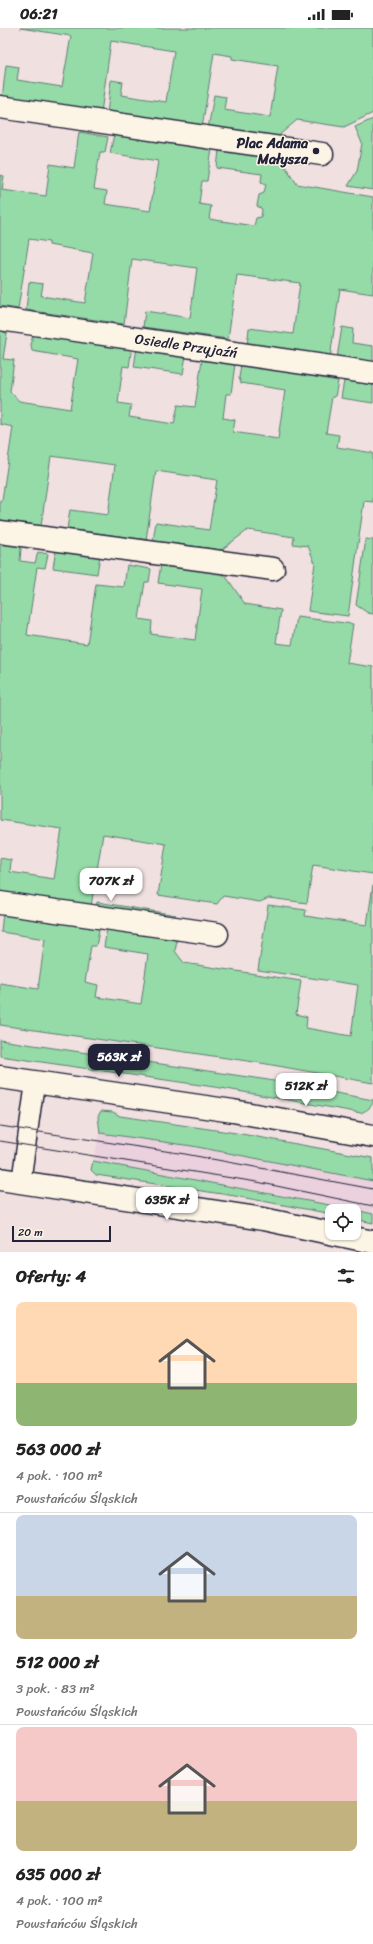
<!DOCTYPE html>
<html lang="pl">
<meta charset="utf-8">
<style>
:root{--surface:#fff;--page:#f2f2f2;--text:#222;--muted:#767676;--line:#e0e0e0;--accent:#22223b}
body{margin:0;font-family:Sriracha,sans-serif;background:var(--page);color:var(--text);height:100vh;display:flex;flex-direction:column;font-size:15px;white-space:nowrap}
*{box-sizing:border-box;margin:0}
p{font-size:13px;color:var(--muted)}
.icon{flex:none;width:22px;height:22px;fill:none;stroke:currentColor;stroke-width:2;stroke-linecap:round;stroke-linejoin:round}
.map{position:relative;height:1224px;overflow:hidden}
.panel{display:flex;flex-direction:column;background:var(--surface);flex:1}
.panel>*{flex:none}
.buttons{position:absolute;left:325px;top:1176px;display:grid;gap:8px}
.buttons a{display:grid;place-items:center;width:36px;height:36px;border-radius:8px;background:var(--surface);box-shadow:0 1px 3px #0004;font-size:20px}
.scale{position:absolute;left:12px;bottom:10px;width:99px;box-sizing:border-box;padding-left:4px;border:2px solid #22223b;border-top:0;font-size:11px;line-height:14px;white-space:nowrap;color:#22223b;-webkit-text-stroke:3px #fcf5e5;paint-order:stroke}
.price{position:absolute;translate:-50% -34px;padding:0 9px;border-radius:8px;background:#fff;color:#222;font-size:13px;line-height:26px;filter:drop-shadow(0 1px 2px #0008)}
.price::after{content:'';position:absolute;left:50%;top:24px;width:12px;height:9px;margin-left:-6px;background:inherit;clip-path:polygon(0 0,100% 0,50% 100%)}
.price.active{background:var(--accent);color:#fff}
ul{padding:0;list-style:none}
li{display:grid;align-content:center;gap:8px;height:212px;padding:0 16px}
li+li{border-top:1px solid var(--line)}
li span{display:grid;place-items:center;height:124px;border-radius:8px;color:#555}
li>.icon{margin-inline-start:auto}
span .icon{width:72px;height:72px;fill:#fffc;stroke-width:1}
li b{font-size:17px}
h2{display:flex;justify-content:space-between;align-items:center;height:48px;padding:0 16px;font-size:17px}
.status{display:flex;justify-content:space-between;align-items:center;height:28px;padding:0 20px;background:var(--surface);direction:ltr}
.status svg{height:11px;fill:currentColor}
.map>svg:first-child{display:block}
.built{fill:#ead1dd}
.green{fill:#95dba8;stroke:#5c7e72}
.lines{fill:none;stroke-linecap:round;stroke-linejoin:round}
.service-casing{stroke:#22223b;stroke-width:21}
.minor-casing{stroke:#22223b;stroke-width:25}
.secondary-casing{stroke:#22223b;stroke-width:25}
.service{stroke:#fcf5e5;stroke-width:18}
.minor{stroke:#fcf5e5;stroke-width:22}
.secondary{stroke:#fcf5e5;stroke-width:22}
.tram{stroke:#22223b;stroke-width:1}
.poi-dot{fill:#22223b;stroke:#fcf5e5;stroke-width:1.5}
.labels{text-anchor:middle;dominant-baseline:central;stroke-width:3;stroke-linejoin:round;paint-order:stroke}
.poi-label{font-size:14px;font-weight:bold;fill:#22223b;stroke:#fcf5e5;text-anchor:end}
.street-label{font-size:14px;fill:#22223b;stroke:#fcf5e5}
</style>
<div class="status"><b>06:21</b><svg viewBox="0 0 49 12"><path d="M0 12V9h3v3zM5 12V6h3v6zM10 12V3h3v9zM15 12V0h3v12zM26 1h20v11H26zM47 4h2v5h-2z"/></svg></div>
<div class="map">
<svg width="373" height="1224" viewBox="0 0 373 1224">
<rect width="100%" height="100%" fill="#f1e0e0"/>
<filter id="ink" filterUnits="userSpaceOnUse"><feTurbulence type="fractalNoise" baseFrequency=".025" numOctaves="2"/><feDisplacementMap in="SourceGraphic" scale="8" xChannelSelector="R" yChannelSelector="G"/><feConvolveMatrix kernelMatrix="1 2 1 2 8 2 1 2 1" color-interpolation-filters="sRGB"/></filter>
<g filter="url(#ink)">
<path class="built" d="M100,1105L192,1118L373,1153V1186L276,1166L93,1133Z"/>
<path class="green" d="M20,0H373V85L344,99L297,92L277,109L208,101L214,67L226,69L224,82L270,89L278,38L232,31V28L214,25L202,100L107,86L111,52L123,54L121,67L166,74L174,23L111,13L101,85L2,71L6,37L19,39L17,52L62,59L71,8Z
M373,91V162L348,158L357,143L362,115L355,99Z
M79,104L108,109L105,124H100L94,161L107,163L105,176L150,183L158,133L110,125L114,106L212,121L207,153H202L199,176L211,178L209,191L254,198L256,190L261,189L262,181L257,178L259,167L264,165L266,156L261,154L262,146L217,140L219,122L276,130L283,135L297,156L373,169V266L340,261L330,330L247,318L249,300L293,306L300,255L237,247L228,311L143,299L145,283L190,290L197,240L132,231L124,296L26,282L29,254L43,256L41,268L85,275L93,225L49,217V214L29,211L18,281L0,278V147L4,148L2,162L46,168L50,136L74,140Z
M0,299H4L3,304L7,305L3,331L14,332L10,363L19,373L70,381L78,331L32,323L31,317L33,304L132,319L129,339L123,338L118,375L131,377L129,389L174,396L178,377L195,379L202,332L235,336L231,366H226L223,390L235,392L233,404L278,411L285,362L241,355L239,350L241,336L338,353L335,369H332L326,405L339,407L337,419L373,425V474L364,473L348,588L308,583L315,535L308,518L293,516L294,509L248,502L221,522L153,513L156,494L209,502L217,452L156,443L146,512L67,501L70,482L108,487L115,437L51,428L41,498L0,492V472H2L13,399L0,396Z
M342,299L353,301L352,315L373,318V335L337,330Z
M137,319L186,327L183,346L134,339Z
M344,353L373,357V375L341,370Z
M366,511L373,512V586L368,585L356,577Z
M0,513L19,515L21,521L20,533L35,535L38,524L48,526L45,540L37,539L27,607L87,616L96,556L124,559L127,537L151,541L149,554H145L139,591L152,593L151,606L195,612L202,561L158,555L161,536L217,544L222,546L227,550L245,576L281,582L276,615L292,617L297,589L353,596L347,635L373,639V846L313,837L307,875L269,870L260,874L223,868L217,876L158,867L166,816L103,806L91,878L0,865V830L11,832L10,844L54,851L62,801L0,792Z
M56,521L100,527L97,546L53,540Z
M373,857V1055L261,1035L0,997V955L38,961L45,911L1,904L3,884L100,898L96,918H91L85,954L98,957L96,969L141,976L148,926L104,919L107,900L168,909L177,913L175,923L184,935L301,953L296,986L307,989L306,1000L351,1008L358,957L258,942L268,877L306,882L305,888L367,897Z
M97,874L176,887L171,890L96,879Z
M0,1012L268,1052L373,1072C373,1079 367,1082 361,1085L221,1060L0,1028Z
M101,1083L113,1084L120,1088L236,1105L373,1130V1153L192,1118L100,1105L98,1088Z
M93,1133L351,1181L373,1186V1195L354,1191V1183H332V1186L235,1168L96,1147L91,1142Z"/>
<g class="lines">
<g class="service-casing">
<path id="service" d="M21,1154L35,1055"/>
</g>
<g class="minor-casing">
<path id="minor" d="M0,79L322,126
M0,291L373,345
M0,504L273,541
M0,875L217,906"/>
</g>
<g class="secondary-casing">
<path id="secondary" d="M0,1049L233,1083L373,1108
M0,1151L263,1191L373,1214"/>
</g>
<use href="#service" class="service"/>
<use href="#minor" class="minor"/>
<use href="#secondary" class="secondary"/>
<path class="tram" d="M0,1098L185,1126L373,1161
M0,1113L257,1154L373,1178"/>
</g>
</g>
<circle class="poi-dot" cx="316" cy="123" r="4"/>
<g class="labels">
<g class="poi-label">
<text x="308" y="115">Plac Adama<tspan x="308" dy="16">Małysza</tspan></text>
</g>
<g class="street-label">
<text transform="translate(186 318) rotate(8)">Osiedle Przyjaźń</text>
</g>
</g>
</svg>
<div class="buttons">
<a><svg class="icon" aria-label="locate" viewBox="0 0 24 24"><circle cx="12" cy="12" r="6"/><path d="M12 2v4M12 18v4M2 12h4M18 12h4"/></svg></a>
</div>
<div class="scale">20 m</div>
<b class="price" style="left:111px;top:874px">707K zł</b>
<b class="price active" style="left:119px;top:1050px">563K zł</b>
<b class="price" style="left:306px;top:1079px">512K zł</b>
<b class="price" style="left:167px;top:1193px">635K zł</b>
</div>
<section class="panel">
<h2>Oferty: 4<svg class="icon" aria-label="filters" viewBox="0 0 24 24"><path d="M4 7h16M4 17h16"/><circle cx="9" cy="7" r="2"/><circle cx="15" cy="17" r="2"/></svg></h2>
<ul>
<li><span style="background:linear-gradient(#ffd9b3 65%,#8fb573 0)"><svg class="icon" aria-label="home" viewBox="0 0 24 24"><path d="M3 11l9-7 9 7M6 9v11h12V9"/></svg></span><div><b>563 000 zł</b><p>4 pok. · 100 m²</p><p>Powstańców Śląskich</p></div></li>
<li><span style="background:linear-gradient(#c9d6e8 65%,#c2b280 0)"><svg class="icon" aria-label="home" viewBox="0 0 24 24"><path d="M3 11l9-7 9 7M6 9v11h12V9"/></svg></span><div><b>512 000 zł</b><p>3 pok. · 83 m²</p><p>Powstańców Śląskich</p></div></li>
<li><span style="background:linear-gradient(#f6c9c9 60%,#c2b280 0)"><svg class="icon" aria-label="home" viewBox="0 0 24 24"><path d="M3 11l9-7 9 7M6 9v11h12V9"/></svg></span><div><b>635 000 zł</b><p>4 pok. · 100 m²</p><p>Powstańców Śląskich</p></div></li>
</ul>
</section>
